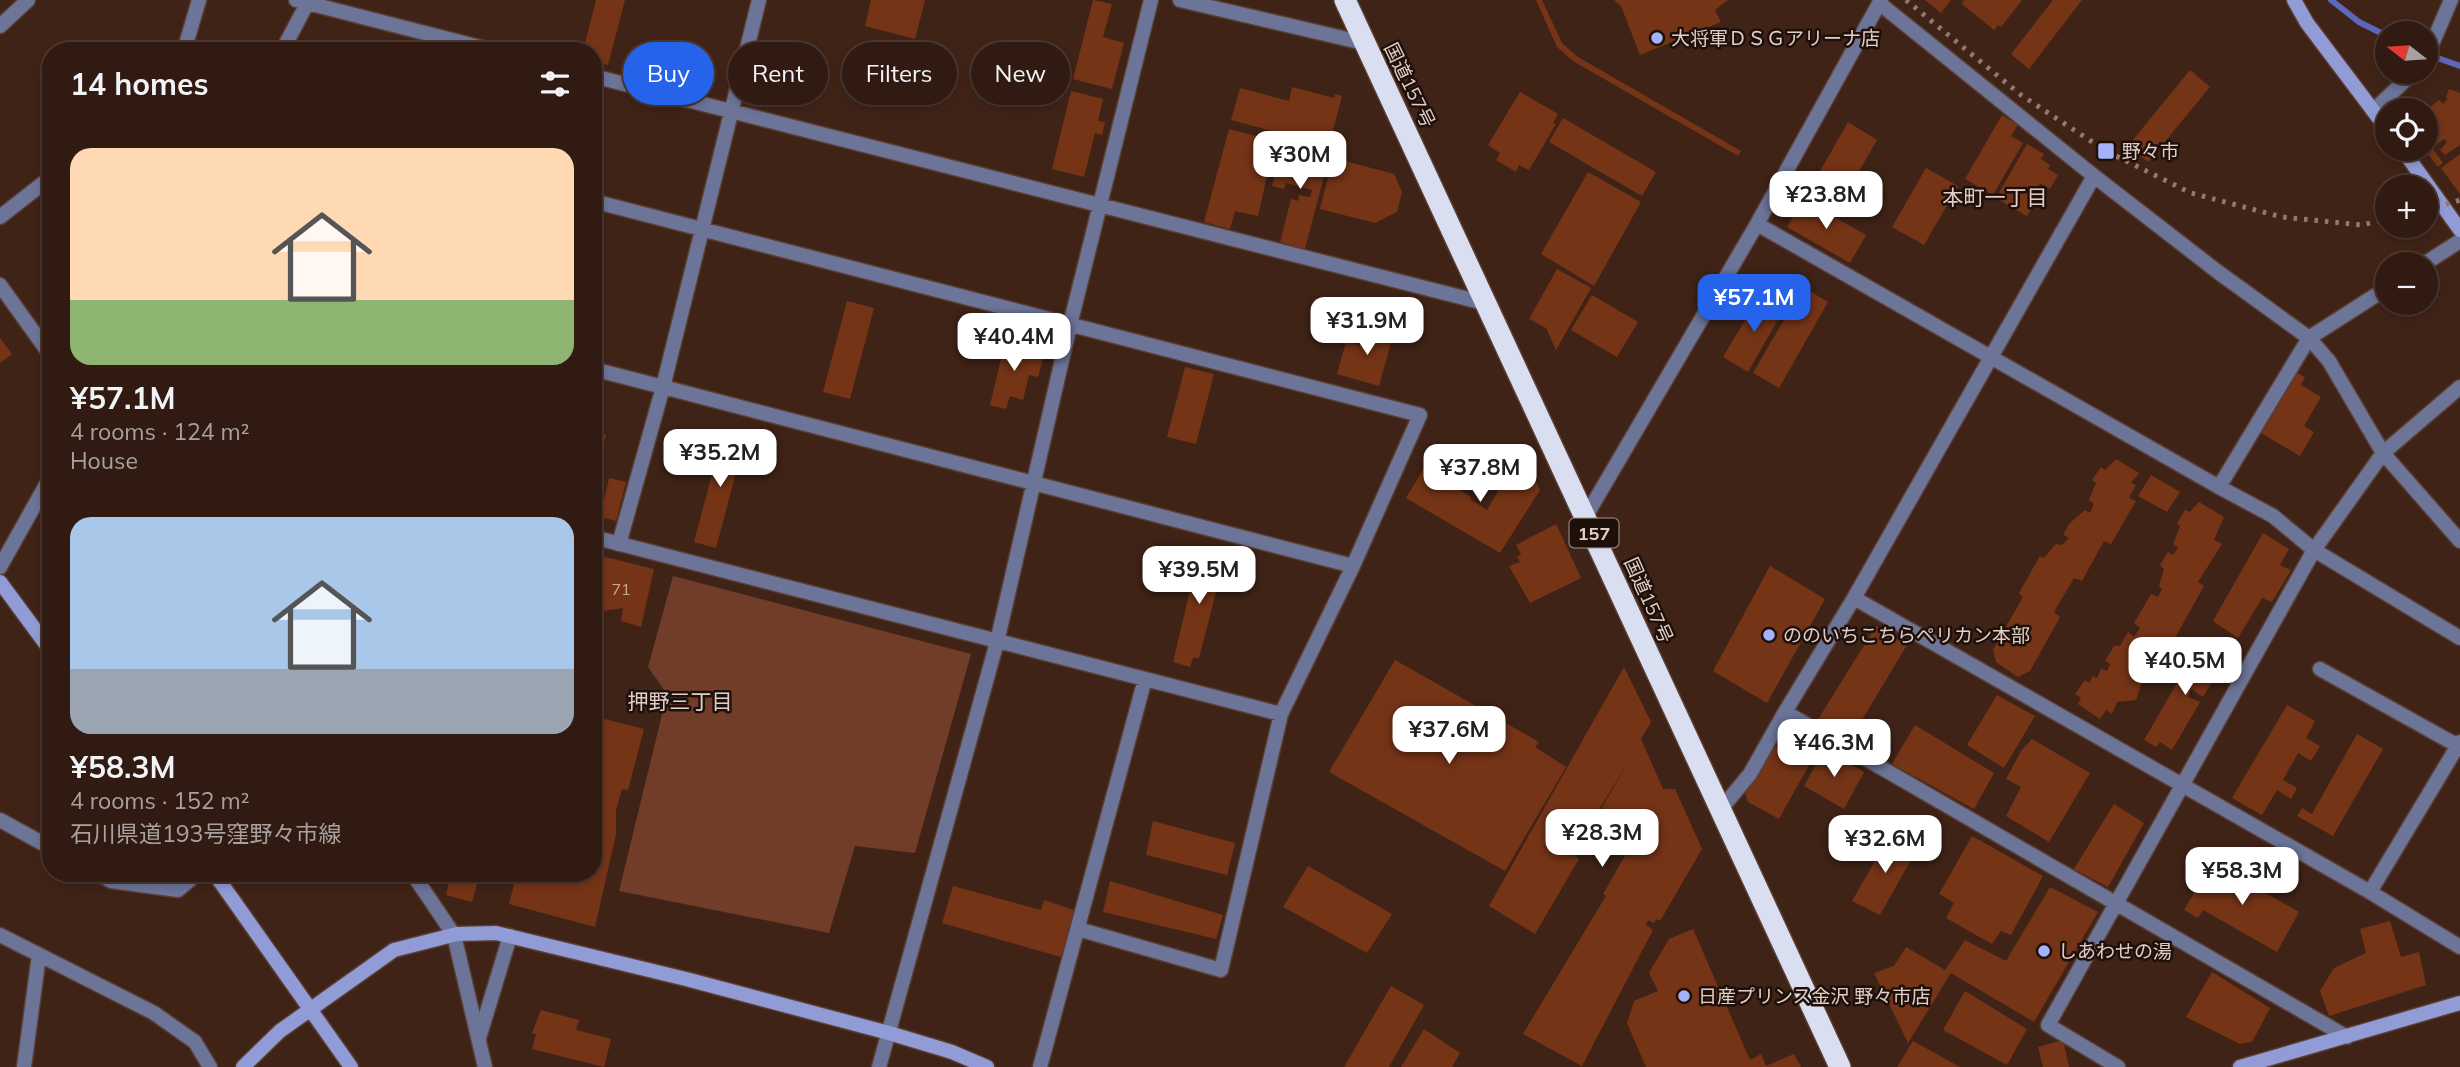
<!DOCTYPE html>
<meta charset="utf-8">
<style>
:root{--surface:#301a11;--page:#38231a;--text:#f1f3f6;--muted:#a8a19f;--line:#4b3831;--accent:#2563eb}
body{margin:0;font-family:Mulish,"Noto Sans JP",sans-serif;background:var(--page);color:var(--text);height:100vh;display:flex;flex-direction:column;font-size:26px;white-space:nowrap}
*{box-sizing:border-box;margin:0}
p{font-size:23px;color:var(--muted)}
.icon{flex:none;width:38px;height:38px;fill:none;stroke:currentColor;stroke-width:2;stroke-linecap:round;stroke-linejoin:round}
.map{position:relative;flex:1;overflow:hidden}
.drawer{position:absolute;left:42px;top:42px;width:560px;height:840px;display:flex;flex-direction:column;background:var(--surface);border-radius:28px;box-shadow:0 4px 10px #0003,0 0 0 2px var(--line)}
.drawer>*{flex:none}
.banner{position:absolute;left:623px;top:42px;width:665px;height:63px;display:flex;gap:14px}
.needle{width:46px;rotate:287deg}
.buttons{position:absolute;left:2375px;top:21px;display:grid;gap:14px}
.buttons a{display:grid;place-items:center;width:63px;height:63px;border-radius:50%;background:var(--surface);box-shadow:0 4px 10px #0003,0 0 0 2px var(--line);font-size:35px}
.price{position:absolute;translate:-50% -60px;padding:0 16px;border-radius:14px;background:#fff;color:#222;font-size:23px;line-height:46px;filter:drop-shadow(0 2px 4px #0008)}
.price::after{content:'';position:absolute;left:50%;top:42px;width:21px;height:16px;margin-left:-10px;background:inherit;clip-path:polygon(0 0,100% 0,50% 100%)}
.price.on{background:var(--accent);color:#fff}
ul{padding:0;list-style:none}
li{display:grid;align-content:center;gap:14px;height:371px;padding:0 28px}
li span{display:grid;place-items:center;height:217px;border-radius:21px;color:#555}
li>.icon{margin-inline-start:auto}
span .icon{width:126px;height:126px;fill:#fffc;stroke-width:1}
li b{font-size:30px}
h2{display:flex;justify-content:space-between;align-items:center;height:84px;padding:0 28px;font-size:30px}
.chip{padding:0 24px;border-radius:32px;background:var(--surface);box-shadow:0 4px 10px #0003,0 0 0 2px var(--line);font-size:24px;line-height:63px}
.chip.on{background:var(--accent);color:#fff}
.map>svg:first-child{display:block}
.green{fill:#713d28}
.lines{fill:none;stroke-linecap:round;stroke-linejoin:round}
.stream{stroke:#5c67b9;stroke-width:6}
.building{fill:#763417}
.street-casing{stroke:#5a3e33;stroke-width:17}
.secondary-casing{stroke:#5a3e33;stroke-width:17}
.highway-casing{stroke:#5a3e33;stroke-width:24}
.street{stroke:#6c7498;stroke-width:14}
.secondary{stroke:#919cd7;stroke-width:14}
.highway{stroke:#d9def0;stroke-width:21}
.rail{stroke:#937a71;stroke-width:5;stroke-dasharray:3.5 7;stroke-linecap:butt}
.poi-dot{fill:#a4b2fc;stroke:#1d100b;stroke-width:2.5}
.labels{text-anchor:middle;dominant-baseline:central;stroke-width:5;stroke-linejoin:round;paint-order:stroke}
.number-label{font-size:16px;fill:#c6a79a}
.shield{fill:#1d100b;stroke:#a6948e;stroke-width:2}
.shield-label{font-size:18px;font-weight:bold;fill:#e1cdc6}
.poi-label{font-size:19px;fill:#e1cdc6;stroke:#1d100b;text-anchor:start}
.street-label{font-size:19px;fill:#e1cdc6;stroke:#1d100b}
.neighbourhood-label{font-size:21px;fill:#e1cdc6;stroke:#1d100b}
</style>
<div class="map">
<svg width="2460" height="1067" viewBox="0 0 2460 1067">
<rect width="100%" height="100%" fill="#402317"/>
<path class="green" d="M673,576L971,654L915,853L855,846L829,933L619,891L667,694L648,667Z"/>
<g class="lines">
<path class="stream" d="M2331,0L2359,22L2387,36
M2429,55L2460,66"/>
</g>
<path class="building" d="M596,0H625L608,65L593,61V51H583Z
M871,0H925L915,39L865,26Z
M1093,0L1112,4L1103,37L1124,43L1112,89L1073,79Z
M1536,0H1542L1562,43L1578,57L1741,151L1738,156L1573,61L1557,47Z
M1614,0H1728L1715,10L1721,22L1640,55L1621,6Z
M1925,0H1951L1941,13Z
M1964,0H2022L2001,27L1998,25L1994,30L1962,4Z
M2053,0H2082L2029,69L2011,54Z
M2190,70L2210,87L2148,162L2128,146Z
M1292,87L1334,98L1335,94L1342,96L1329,146L1231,120L1240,88L1289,101Z
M2449,89L2460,93V145L2445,155L2440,150L2447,142L2444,139L2432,148L2443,163L2438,167L2424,149L2426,116L2431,112L2428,109L2439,100L2443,104L2448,99L2446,98Z
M1071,91L1103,99L1098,121L1105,122L1102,135L1095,133L1084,177L1052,169Z
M1520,92L1558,114L1553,123L1556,124L1529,170L1519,165L1516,172L1496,160L1500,153L1488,145Z
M2002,115L2018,125L2011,136L2023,143L1993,195L1965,179Z
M1563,118L1656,172L1642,196L1549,142Z
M1848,122L1877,140L1848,190L1819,173Z
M1229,129L1275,141L1258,216L1235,211L1230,229L1204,222Z
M2027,144L2044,154L2041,159L2050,165L2048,169L2058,175L2050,189L2040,183L2031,198L2036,200L2027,216L1996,198Z
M1284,145L1329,157L1305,249L1280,242L1291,199L1298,201L1299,195L1310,197L1312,190L1286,183L1284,189L1272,186Z
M2460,154V194L2441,168Z
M1333,158L1394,174L1402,192L1397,212L1375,223L1320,209Z
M1926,168L1958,186L1924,245L1892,227Z
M1588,172L1641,202L1594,286L1541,254Z
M1803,199L1866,235L1850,263L1787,227Z
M1557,269L1591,288L1556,350L1546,328L1529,319Z
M1803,287L1828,302L1779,388L1753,373Z
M1592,295L1638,322L1617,357L1571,330Z
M1760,295L1784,309L1748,372L1723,357Z
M847,301L874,308L850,399L823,392Z
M1378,324L1395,328L1379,386L1337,374L1346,342L1360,345L1362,338L1374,341Z
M1007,334L1020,337L1016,353L1043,358L1038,377L1029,375L1023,400L1010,396L1006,409L990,405Z
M0,338L12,354L0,363Z
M1185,367L1214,374L1196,444L1167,437Z
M2297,373L2305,377L2301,385L2321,397L2304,426L2314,432L2300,456L2261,433Z
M724,429L746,435L716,548L694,542Z
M593,432L606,435L594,483H593Z
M1522,450L1540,490L1500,553L1406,498L1424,468L1471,497L1470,499L1487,510Z
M2116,459L2139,473L2131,483L2136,485L2129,498L2136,501L2111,544L2104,541L2082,581L2074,578L2054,612L2060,617L2030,671L2018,677L1996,662L1993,650L2023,597L2019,593L2040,556L2044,558L2056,544L2062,545L2069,538L2063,535L2069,524L2085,510L2090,513L2094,504L2089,500L2096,483L2092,480L2101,467L2105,470Z
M2151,475L2180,492L2167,512L2138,496Z
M609,478L626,482L616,521L593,515V498L604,500Z
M2199,502L2224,517L2214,540L2222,544L2198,582L2204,586L2158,668L2152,665L2143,679L2136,700L2117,702L2112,714L2106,710L2100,719L2078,704L2081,698L2075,694L2085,680L2089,683L2093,676L2097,678L2101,669L2107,671L2110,664L2105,661L2114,646H2120L2128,632L2134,637L2140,628L2134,623L2151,594L2158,597L2162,589L2159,586L2164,569L2160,565L2168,552L2173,555L2178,548L2173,544L2180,526L2177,524L2185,510L2190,512Z
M1556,524L1581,578L1530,603L1509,566L1520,562L1517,557L1521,554L1516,545Z
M2263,533L2289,549L2280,565L2291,570L2272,602L2262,598L2238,638L2213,621Z
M1200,548L1226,554L1199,658H1193L1190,667L1173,662Z
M593,554L654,569L641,627L621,621L623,608L603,611L594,651Z
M1770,566L1825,599L1767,703L1713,671Z
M1876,626L1907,645L1850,740L1817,721Z
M2200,643L2227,658L2203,697L2191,689L2188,697L2200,702L2172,750L2160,742L2156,747L2144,740Z
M1395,660L1539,742L1535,747L1566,767L1505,871L1329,772Z
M1624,667L1651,722L1641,739L1663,789H1675L1702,849L1660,921L1656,919L1654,923L1648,920L1646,925L1653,930L1582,1066L1523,1034L1606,896L1603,894L1626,854L1587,833L1631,758L1572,853L1579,859L1535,934L1489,906Z
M1997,695L2035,716L2004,768L1967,745Z
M2287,705L2315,721L2306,738L2320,746L2311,761L2298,753L2283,780L2297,788L2291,799L2277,790L2262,815L2232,798Z
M593,716L644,729L628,790L622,789L616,810V834L595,927L509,904L517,873H593Z
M1915,725L1994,773L1974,809L1892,764Z
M2357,734L2383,749L2333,836L2297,816L2302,808L2312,814Z
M2032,739L2090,773L2049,842L2006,816L2021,787L2006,779L2021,751Z
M1774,746L1809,765L1779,819L1748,802L1745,792Z
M1829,752L1864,772L1844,809L1804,786L1820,757Z
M2114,804L2144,823L2108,887L2074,869Z
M1153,821L1235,843L1227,875L1146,855Z
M1891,833L1917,849L1880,915L1852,901Z
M1972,836L2043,876L2011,935L2001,931L1992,944L1946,918L1954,903L1939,894Z
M2212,862L2299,912L2277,952L2203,910L2198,918L2184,910Z
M1308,866L1392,914L1367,953L1283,907Z
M439,873H480L472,902L446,895L449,883L437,880Z
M1110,881L1223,915L1216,939L1103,912Z
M953,886L1041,910L1044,900L1074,910L1061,957L942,923Z
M2050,887L2098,912L2034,1022L1951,973L1908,1043L1874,973L1894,966L1906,947L1945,970L1965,940L2006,961Z
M2390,921L2401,957L2419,952L2426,985L2329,1016L2320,991L2334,968L2366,953L2360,929Z
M1693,929L1750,1060L1761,1054L1766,1066L1794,1054L1801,1067H1646L1627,1023L1634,1001L1658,991L1649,973L1669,939Z
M2212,972L2270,1008L2252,1042L2240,1044L2186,1017Z
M1391,986L1424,1005L1389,1067H1344Z
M1965,991L2027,1029L2007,1065L1943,1030Z
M541,1010L579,1020L576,1030L611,1039L604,1067L532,1049L536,1034L532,1033Z
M1424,1029L1460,1053L1452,1067H1401Z
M2063,1040L2069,1067H2043L2038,1047Z
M1913,1041L1960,1067H1897Z"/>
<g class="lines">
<g class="street-casing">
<path id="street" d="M296,0L495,51
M1180,0L1364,43
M1879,3L2094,176L2218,272L2309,338L2329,361L2383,453L2460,541
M0,26L28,0
M184,51L199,0
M282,51L309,0
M2426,58L2451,0
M593,76L1484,303
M2373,111L2414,72
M2094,176L1854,598L1785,712L2347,1037
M593,201L1420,415L1353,566L1281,714L593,537
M0,217L51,177
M1757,224L2219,487L2309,338L2387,288
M2424,264L2460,241
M0,285L51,356
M593,369L663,387L759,0
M2219,487L2273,516L2314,550L2460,638
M1586,516L1757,224L1881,0
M619,544L663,387L1353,566
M0,567L51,476
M1854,598L2370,892L2460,947
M2320,669L2460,747
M1720,810L1750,774L1785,712
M0,820L51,848
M97,873L111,881L178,890L198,873
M412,873L454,935L485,1067
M2370,892L2460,742
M1078,929L1221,970L1281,714
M0,935L154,1013L195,1042L210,1067
M479,1038L510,936
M24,1067L39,955
M879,1067L997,642L1070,325L1151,0
M1040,1067L1145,679
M2118,1067L2048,1025L2314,550L2383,453L2460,387"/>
</g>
<g class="secondary-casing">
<path id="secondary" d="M2294,0L2307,23L2387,129
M2402,149L2460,230
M0,582L51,651
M214,873L351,1067
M243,1067L280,1031L394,950L457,934L496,933L686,979L889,1033L952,1052L987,1067
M2240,1067L2460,1003"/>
</g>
<g class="highway-casing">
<path id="highway" d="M1345,0L1840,1067"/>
</g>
<use href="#street" class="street"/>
<use href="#secondary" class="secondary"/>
<use href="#highway" class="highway"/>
<path class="rail" d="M1906,0L2021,95L2106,151L2191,193L2282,217L2362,225L2387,219
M2426,211L2460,200"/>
</g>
<g class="poi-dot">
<circle cx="1657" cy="38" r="7"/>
<rect x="2097" y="142" width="18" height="18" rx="3.5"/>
<circle cx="1769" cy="635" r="7"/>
<circle cx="2044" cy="951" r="7"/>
<circle cx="1684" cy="996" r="7"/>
</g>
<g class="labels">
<g class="number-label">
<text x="621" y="589">71</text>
</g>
<rect class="shield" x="1569.5" y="518.5" width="49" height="29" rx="5"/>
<g class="shield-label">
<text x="1594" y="533">157</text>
</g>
<g class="poi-label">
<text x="1671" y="38">大将軍ＤＳＧアリーナ店</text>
<text x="2122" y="151">野々市</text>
<text x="1783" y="635">ののいちこちらペリカン本部</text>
<text x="2058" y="951">しあわせの湯</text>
<text x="1698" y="996">日産プリンス金沢 野々市店</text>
</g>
<g class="street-label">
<text transform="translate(1410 85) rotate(64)">国道157号</text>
<text transform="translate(1649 600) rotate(66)">国道157号</text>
</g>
<g class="neighbourhood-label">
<text x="1995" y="197">本町一丁目</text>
<text x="680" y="701">押野三丁目</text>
</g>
</g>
</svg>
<div class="buttons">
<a><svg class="needle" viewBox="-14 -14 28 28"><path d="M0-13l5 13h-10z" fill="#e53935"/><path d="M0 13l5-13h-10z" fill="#a8a19f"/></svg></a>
<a><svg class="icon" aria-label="locate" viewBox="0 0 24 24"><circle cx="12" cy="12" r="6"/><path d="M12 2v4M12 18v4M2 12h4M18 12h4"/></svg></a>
<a>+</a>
<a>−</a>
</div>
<b class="price" style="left:1300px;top:191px">¥30M</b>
<b class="price" style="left:1826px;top:231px">¥23.8M</b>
<b class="price on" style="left:1754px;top:334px">¥57.1M</b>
<b class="price" style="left:1367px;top:357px">¥31.9M</b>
<b class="price" style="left:1014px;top:373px">¥40.4M</b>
<b class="price" style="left:720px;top:489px">¥35.2M</b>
<b class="price" style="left:1480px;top:504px">¥37.8M</b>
<b class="price" style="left:1199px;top:606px">¥39.5M</b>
<b class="price" style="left:2185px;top:697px">¥40.5M</b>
<b class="price" style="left:1449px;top:766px">¥37.6M</b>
<b class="price" style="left:1834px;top:779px">¥46.3M</b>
<b class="price" style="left:1602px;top:869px">¥28.3M</b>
<b class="price" style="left:1885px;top:875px">¥32.6M</b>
<b class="price" style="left:2242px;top:907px">¥58.3M</b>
<div class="banner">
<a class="chip on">Buy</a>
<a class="chip">Rent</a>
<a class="chip">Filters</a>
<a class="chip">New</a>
</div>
<section class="drawer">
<h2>14 homes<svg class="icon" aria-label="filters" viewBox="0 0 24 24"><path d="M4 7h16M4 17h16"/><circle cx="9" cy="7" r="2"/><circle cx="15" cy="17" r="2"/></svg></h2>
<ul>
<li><span style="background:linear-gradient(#ffd9b3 70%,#8fb573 0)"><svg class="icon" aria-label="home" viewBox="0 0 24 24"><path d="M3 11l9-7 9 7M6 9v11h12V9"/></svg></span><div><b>¥57.1M</b><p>4 rooms · 124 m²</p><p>House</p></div></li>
<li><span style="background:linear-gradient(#a9c7e8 70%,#9aa5b1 0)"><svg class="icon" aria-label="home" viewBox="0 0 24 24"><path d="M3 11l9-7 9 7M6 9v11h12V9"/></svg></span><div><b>¥58.3M</b><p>4 rooms · 152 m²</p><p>石川県道193号窪野々市線</p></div></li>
</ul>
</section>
</div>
